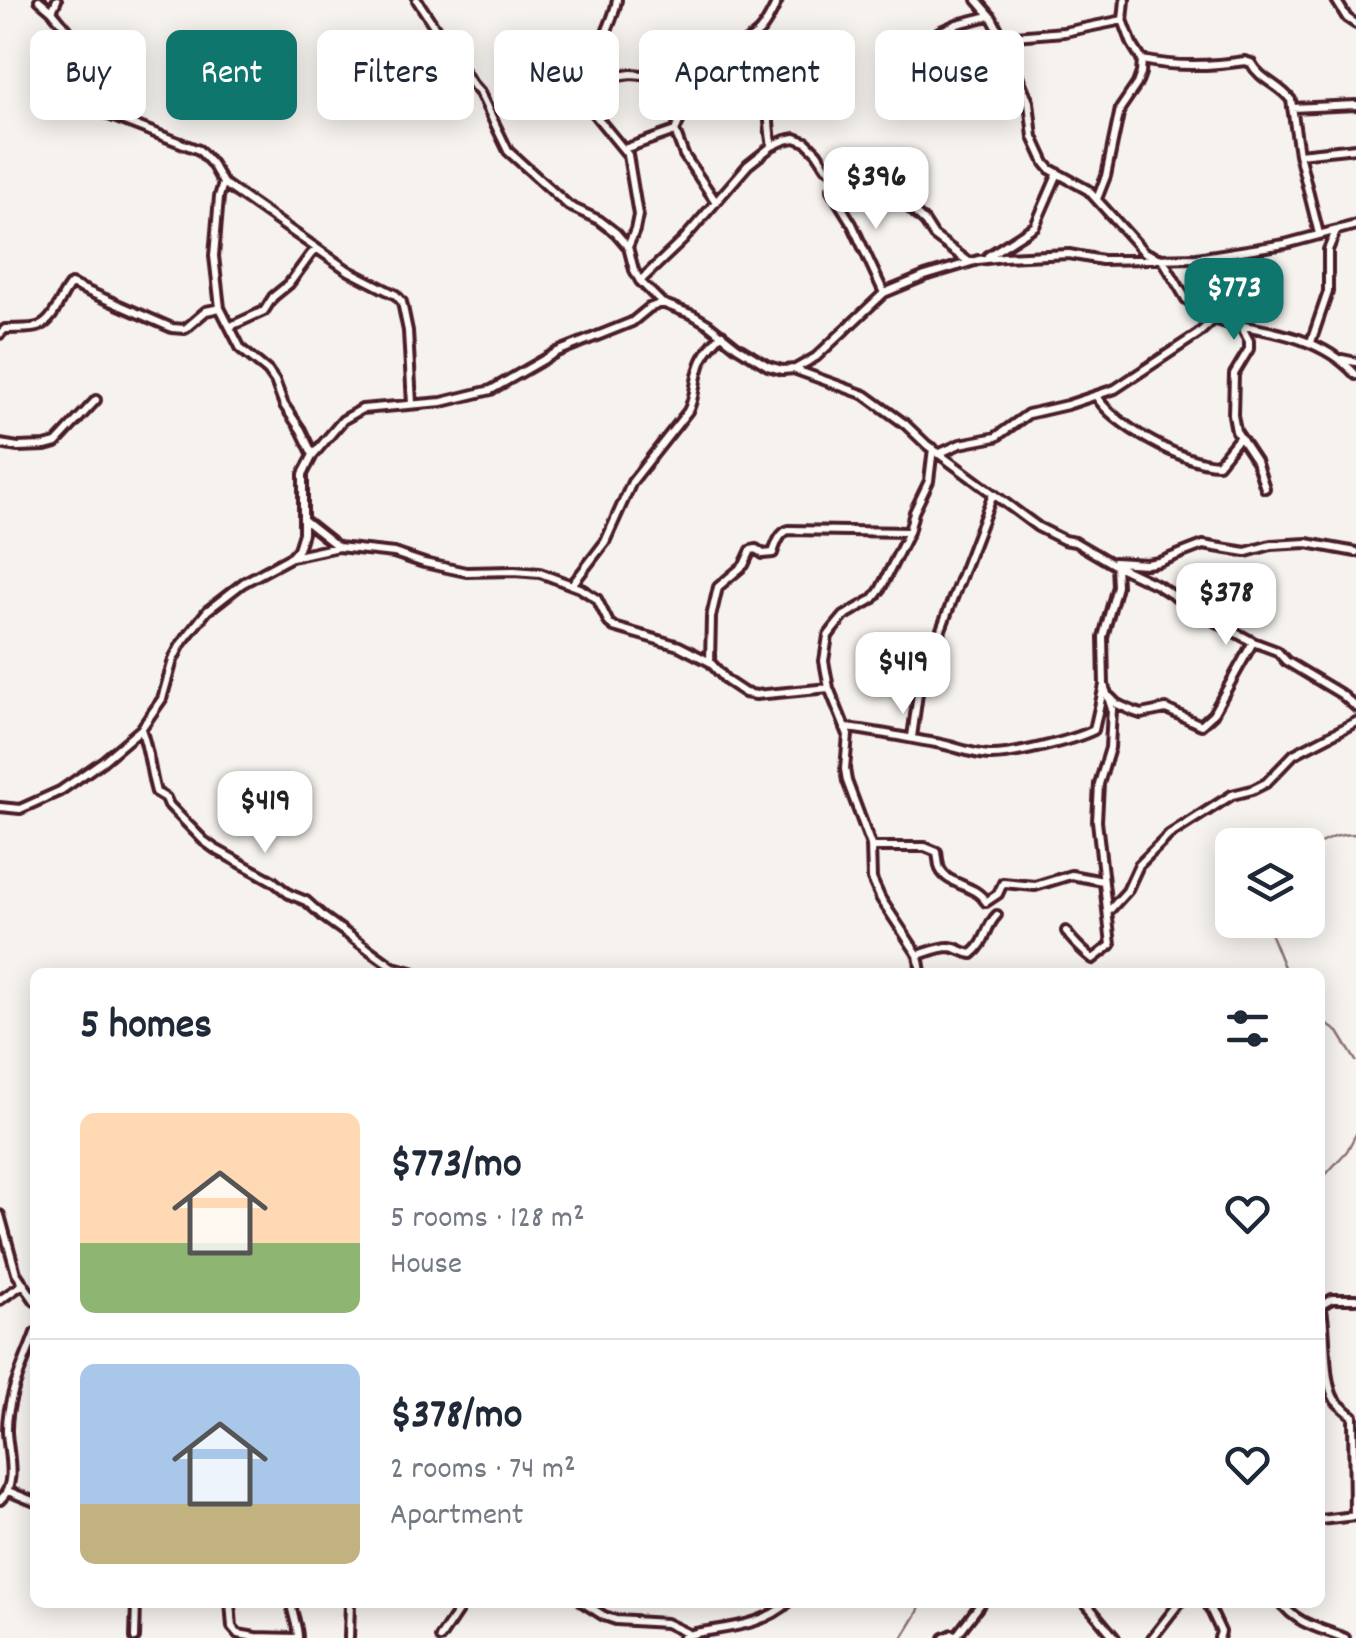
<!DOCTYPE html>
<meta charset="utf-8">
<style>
:root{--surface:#fff;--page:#f6f6f7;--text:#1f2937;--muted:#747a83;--line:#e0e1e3;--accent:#0f766e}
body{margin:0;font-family:Dekko,sans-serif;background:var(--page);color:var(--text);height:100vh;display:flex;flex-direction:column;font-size:38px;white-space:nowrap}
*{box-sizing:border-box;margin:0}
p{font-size:32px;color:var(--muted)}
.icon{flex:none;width:55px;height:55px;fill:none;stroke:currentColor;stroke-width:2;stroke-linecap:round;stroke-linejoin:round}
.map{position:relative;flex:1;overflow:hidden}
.details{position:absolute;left:30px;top:968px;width:1295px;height:640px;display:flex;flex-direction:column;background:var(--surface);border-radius:15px;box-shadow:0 5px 25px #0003}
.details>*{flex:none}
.guide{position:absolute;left:30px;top:30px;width:1298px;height:90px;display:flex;gap:20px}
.buttons{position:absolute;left:1215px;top:828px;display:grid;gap:20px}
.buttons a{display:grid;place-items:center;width:110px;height:110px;border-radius:15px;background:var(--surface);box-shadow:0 5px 25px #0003;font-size:50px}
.price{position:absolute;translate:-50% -85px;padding:0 22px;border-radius:20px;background:#fff;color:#222;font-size:32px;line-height:65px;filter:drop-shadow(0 2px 5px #0008)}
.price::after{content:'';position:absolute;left:50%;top:60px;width:30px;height:22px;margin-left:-15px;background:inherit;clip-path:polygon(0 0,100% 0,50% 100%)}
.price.current{background:var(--accent);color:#fff}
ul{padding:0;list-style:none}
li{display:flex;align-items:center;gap:30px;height:250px;padding:0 50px}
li+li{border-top:2px solid var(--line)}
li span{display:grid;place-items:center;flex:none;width:280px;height:200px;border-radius:15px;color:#555}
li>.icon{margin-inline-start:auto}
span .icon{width:120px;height:120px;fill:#fffc;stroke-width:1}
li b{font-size:42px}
h2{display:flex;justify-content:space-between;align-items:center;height:120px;padding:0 50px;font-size:42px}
.chip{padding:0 35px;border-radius:15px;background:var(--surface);box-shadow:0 5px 25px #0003;font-size:35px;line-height:90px}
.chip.current{background:var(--accent);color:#fff}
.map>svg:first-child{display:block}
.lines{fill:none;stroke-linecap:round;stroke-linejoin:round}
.stream{stroke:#8e7378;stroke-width:2.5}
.street-casing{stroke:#4a1f2b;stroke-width:14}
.street{stroke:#fdfcf7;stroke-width:6}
</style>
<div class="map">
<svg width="1356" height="1638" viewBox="0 0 1356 1638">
<rect width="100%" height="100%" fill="#f6f3ef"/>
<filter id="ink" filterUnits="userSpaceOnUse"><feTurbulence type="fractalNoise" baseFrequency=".01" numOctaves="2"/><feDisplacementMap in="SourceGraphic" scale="20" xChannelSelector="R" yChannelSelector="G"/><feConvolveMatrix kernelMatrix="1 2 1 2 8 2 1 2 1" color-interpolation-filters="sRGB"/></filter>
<g filter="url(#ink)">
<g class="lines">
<path class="stream" d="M1308,851C1323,840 1337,834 1356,834
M1270,920L1271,935L1286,972
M1320,1020L1338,1032L1356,1061
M1320,1181L1347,1151L1356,1134
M902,1638L918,1612L921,1602"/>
<g class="street-casing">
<path id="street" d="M39,0L52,11L72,35L73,52L69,71L83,99L111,116L199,150L212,164L223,183L349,271L396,295L402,302L408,331L412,404
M417,0L472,84L480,93L508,151L569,206L599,220L616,233L628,247L634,270L640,281L661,302
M617,0C611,32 589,60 583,92L596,116L628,155L638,215L635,230L628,247
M977,0L991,16L1002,37L1029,102L1033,137L1045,163L1050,169L1088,190L1144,252L1163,260L1186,299L1214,319L1226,323C1273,331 1323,338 1356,375
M1336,0L1347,18L1356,24
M52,11L57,0
M1002,37L1064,32L1123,20
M930,57L939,32L957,24L989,16
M1142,60C1175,67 1212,66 1245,61L1251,63C1260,80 1280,85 1291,100L1299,154L1319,234
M589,74L604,78L631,74L693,79H760C771,99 767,124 772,146
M727,80L725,54C758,36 762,35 778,0
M1292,108L1356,105
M675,131L684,155L716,202
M624,149L675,131L685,108L689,106L694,111L701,108L728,81
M1299,154L1356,148
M223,183L219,197L214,256L220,308L241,349L268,371L275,381L284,405L301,430L313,455
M831,190L852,224L884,293
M1097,199L1106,176L1120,109L1137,84L1141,73L1142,60L1132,44L1123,20L1125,0
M988,256L1035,226L1058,173
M640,281L683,240L748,165L772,146L785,140L795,138L806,142L817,153L826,167L851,183L901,200L925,222L934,236L969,262
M231,326L264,311L273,297L289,284L311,254L317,249
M1241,326L1249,341V349L1234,374L1233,415L1236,431L1256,461L1265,488
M0,334L5,329C15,328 32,330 40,326C56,319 60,295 71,284L172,328L185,329L206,311L220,308
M1311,342L1328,292V250L1336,231
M1342,359L1356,362
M796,370L865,395L905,424L927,445L1038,527L1064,540L1075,542L1116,566L1117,586L1103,637L1104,685L1112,709L1110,748L1099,784L1097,821L1111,945L1093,959C1086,954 1069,938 1066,931
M1096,396C1115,426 1182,463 1218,464L1239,438
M0,444L18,447L45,446L56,443L96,400
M938,454L960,444L996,437L1028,414L1067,405L1115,389L1198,334L1214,319
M304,520L337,546
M292,557L338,547L394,553L424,563L466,572L514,571L540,573L580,588L597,599L609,623L614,627L679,646L710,662L727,681L745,693L756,695L829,688
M1114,562L1147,564L1159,562L1203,545L1246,552L1271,545L1307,543L1356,552
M1117,566L1157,585L1207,617L1253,642L1277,651L1286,661L1341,694L1356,707
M572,585L605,542L632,482L688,411C695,398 694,384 699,369C702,356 713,343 722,334
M710,662L711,617L718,587L744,565L751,550L756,549L763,554L773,553C776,544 780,532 789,530L908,532
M1110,697L1117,704L1135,712L1141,714L1166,709L1201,725L1213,714L1253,642
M845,728C876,731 906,738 936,743C955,746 970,754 989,755C1011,756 1074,740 1094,730L1104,685
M141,729C149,750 150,771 156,792L166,798L169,805L204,841L215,849L273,881L289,894L306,901L325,918L393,967L412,972
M912,737L920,679L940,632L993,494
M0,807L20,809L60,791L103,761L141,729L162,699L173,660L181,644L207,611L243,583L291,557L298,549L303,533V474L313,455L343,420L362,409L442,402L491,390L557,352L632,322L649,308L662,303L693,315L708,324L737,347L768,366L782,370L795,369L816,357L884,293L925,276L978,260L1003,257L1069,254L1102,260L1197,258L1285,244L1356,225
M871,847H925L937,852C938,858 938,863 940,869C948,886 974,883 986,902L998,894L1003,883L1035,886L1071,875L1103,881
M1108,912L1127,891L1139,865L1169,835L1232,795L1252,790L1266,783L1294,754L1356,722
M918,955C928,952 940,947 950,947C959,948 963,953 972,954C988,941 984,928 997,915
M921,972L918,955L881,899L872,879L871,845L847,781L845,769L848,735L829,688L824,661L828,636L834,628L844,616L873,599L880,590L909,532L914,512L929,481L933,448
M0,1215L16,1273L35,1301
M0,1300L23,1284
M1321,1305C1328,1331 1322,1379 1335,1400C1340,1406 1347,1411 1353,1416L1354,1516
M1320,1306L1332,1299H1356
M8,1491L35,1502
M0,1500C18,1485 8,1453 7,1432C6,1398 24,1364 35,1333
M1320,1520L1355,1516
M230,1602L232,1627L238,1634L255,1637L295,1638
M291,1602C292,1615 298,1625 298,1638
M582,1602L604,1616L616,1620L666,1623L689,1634
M1085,1602L1115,1638
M1207,1602L1221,1632L1219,1638
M1281,1602C1295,1624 1323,1629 1345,1638
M957,1635L982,1602
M135,1638L136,1602
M349,1638L350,1602
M440,1638L464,1602
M683,1638C692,1632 703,1632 714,1630C740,1626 769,1621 789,1602
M944,1638L953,1634L961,1638
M1152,1638L1180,1602"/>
</g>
<use href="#street" class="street"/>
</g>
</g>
</svg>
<div class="buttons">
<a><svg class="icon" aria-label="layers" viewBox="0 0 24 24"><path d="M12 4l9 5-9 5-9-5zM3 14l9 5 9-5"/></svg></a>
</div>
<b class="price" style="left:876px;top:232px">$396</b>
<b class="price current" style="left:1234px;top:343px">$773</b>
<b class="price" style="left:1226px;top:648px">$378</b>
<b class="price" style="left:903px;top:717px">$419</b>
<b class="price" style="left:265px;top:856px">$419</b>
<div class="guide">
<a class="chip">Buy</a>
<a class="chip current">Rent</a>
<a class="chip">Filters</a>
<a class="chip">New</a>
<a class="chip">Apartment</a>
<a class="chip">House</a>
</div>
<section class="details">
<h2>5 homes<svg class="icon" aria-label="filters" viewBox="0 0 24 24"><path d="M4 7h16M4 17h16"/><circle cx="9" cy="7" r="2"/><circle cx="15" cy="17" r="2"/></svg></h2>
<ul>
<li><span style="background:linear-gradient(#ffd9b3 65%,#8fb573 0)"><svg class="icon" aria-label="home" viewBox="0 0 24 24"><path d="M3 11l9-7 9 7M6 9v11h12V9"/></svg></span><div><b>$773/mo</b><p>5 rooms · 128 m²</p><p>House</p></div><svg class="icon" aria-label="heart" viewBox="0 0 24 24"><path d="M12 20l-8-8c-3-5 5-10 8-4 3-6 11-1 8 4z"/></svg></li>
<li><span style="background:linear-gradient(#a9c7e8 70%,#c2b280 0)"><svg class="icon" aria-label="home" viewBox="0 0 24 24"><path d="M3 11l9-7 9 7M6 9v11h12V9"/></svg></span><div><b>$378/mo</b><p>2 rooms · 74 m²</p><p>Apartment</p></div><svg class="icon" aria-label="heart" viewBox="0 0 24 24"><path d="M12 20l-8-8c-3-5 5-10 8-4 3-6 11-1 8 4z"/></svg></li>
</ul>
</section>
</div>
